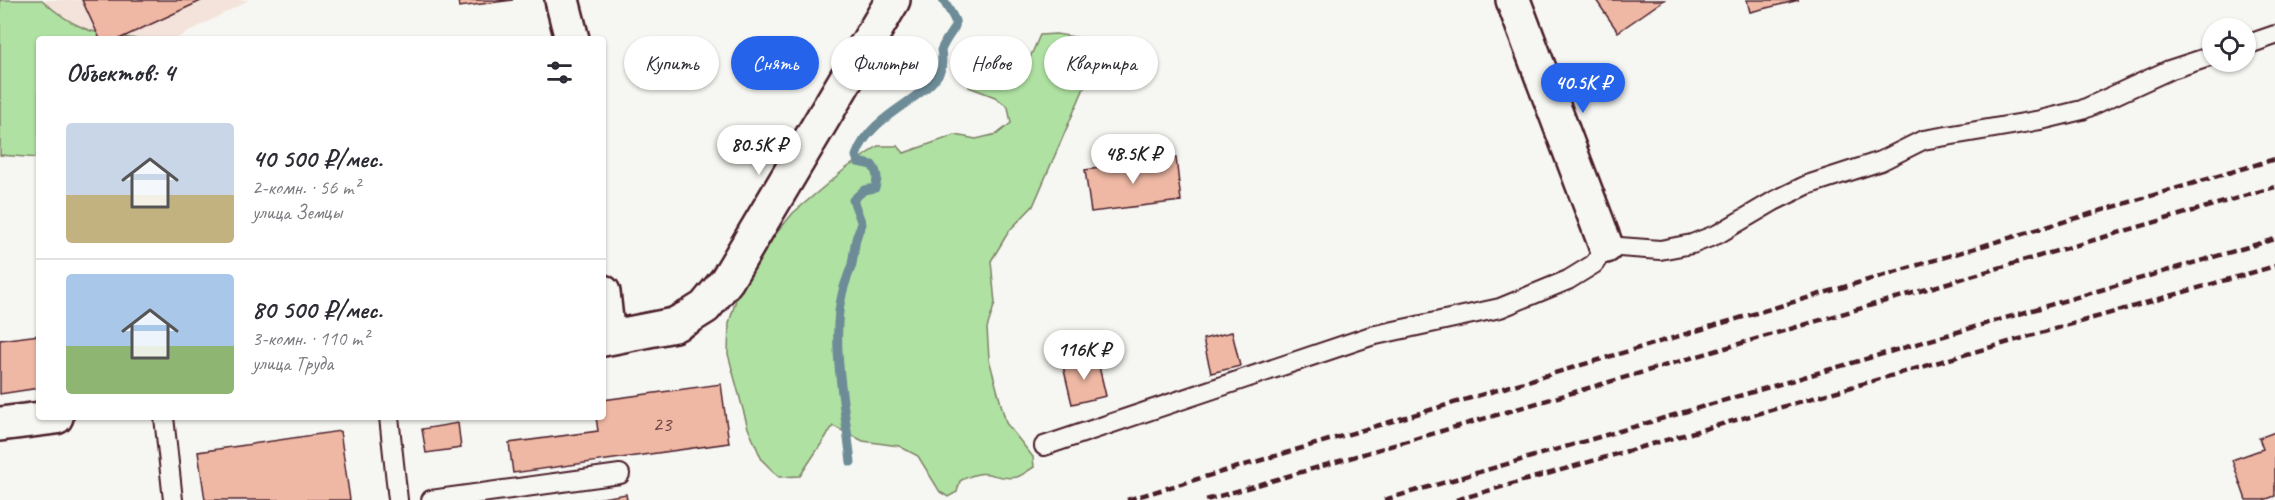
<!DOCTYPE html>
<html lang="ru">
<meta charset="utf-8">
<style>
:root{--surface:#fff;--page:#f2f2f3;--text:#2b2b33;--muted:#7c7c81;--line:#e1e1e2;--accent:#2563eb}
body{margin:0;font-family:Caveat,sans-serif;background:var(--page);color:var(--text);height:100vh;display:flex;flex-direction:column;font-size:22px;white-space:nowrap}
*{box-sizing:border-box;margin:0}
p{font-size:20px;color:var(--muted)}
.icon{flex:none;width:33px;height:33px;fill:none;stroke:currentColor;stroke-width:2;stroke-linecap:round;stroke-linejoin:round}
.map{position:relative;flex:1;overflow:hidden}
.panel{position:absolute;left:36px;top:36px;width:570px;height:384px;display:flex;flex-direction:column;background:var(--surface);border-radius:6px;box-shadow:0 2px 4px #0004}
.panel>*{flex:none}
.top-card{position:absolute;left:624px;top:36px;width:570px;height:54px;display:flex;gap:12px}
.fabs{position:absolute;left:2202px;top:18px;display:grid;gap:12px}
.fabs a{display:grid;place-items:center;width:54px;height:54px;border-radius:50%;background:var(--surface);box-shadow:0 2px 4px #0004;font-size:30px}
.price{position:absolute;translate:-50% -51px;padding:0 14px;border-radius:21px;background:#fff;color:#222;font-size:20px;line-height:39px;filter:drop-shadow(0 2px 3px #0008)}
.price::after{content:'';position:absolute;left:50%;top:36px;width:18px;height:14px;margin-left:-9px;background:inherit;clip-path:polygon(0 0,100% 0,50% 100%)}
.price.selected{background:var(--accent);color:#fff}
ul{padding:0;list-style:none}
li{display:flex;align-items:center;gap:18px;height:150px;padding:0 30px}
li+li{border-top:2px solid var(--line)}
li span{display:grid;place-items:center;flex:none;width:168px;height:120px;border-radius:6px;color:#555}
li>.icon{margin-inline-start:auto}
span .icon{width:72px;height:72px;fill:#fffc;stroke-width:1}
li b{font-size:26px}
h2{display:flex;justify-content:space-between;align-items:center;height:72px;padding:0 30px;font-size:26px}
.pill{padding:0 21px;border-radius:27px;background:var(--surface);box-shadow:0 2px 4px #0004;font-size:21px;line-height:54px}
.pill.selected{background:var(--accent);color:#fff}
.map>svg:first-child{display:block}
.built{fill:#f4e3db}
.green{fill:#afe1a2;stroke:#7c8066;stroke-width:1.5}
.lines{fill:none;stroke-linecap:round;stroke-linejoin:round}
.stream{stroke:#6d8c97;stroke-width:9}
.building{fill:#efb8a4;stroke:#4a1f2b;stroke-width:1.5}
.lane-casing{stroke:#4a1f2b;stroke-width:22}
.street-casing{stroke:#4a1f2b;stroke-width:38}
.lane{stroke:#f6f6f2;stroke-width:18}
.street{stroke:#f6f6f2;stroke-width:33}
.rail{stroke:#4a1f2b;stroke-width:4.5;stroke-dasharray:9 4.5;stroke-linecap:butt}
.labels{text-anchor:middle;dominant-baseline:central;stroke-width:4.5;stroke-linejoin:round;paint-order:stroke}
.number-label{font-size:21px;fill:#734549}
</style>
<div class="map">
<svg width="2275" height="500" viewBox="0 0 2275 500">
<rect width="100%" height="100%" fill="#f6f6f2"/>
<filter id="ink" filterUnits="userSpaceOnUse"><feTurbulence type="fractalNoise" baseFrequency=".0167" numOctaves="2"/><feDisplacementMap in="SourceGraphic" scale="12" xChannelSelector="R" yChannelSelector="G"/><feConvolveMatrix kernelMatrix="1 2 1 2 8 2 1 2 1" color-interpolation-filters="sRGB"/></filter>
<g filter="url(#ink)">
<path class="built" d="M0,0H249L175,39H39Z"/>
<path class="green" d="M0,0H42C76,31 93,33 137,39H39V158L0,155Z
M1056,34L1080,38L1086,55L1087,81L1033,206L1009,231L991,261L995,303L987,328L989,359L1006,423L1033,457L1034,467C1029,470 1023,475 1017,477C993,482 991,464 960,481L957,492L948,497L940,492L918,456L899,446L863,441L833,426L800,476L779,477L762,460L748,428L728,354L729,323L744,273L793,213L845,169L878,146H898L904,153L955,135L976,139L997,134L1011,123L1008,107L995,97L969,87L974,73L988,75L1008,83L1021,78L1040,35Z"/>
<g class="lines">
<path class="stream" d="M851,462C846,414 830,341 842,295C844,284 849,274 852,264C855,249 854,238 862,224L853,200L864,190L875,188C878,179 878,173 872,165L858,162L856,156C870,113 929,99 941,69C943,62 942,56 941,50C955,19 964,33 943,0"/>
</g>
<path class="building" d="M82,0H203L119,39H100Z
M458,0H513L459,7Z
M1596,0H1664L1618,32Z
M1747,0H1799L1750,12Z
M1176,158L1181,201L1091,212L1085,170Z
M1232,332L1240,366L1211,373L1203,339Z
M39,335V388L0,394V340Z
M1097,358L1106,396L1072,404L1063,366Z
M721,384L729,443L513,473L509,443L598,431L596,417H603V400Z
M458,423L461,448L426,453L422,429Z
M340,431L350,500H205L198,452Z
M2275,432V496L2264,500H2246L2232,460L2263,449L2259,438Z
M626,494L627,500H590Z"/>
<g class="lines">
<g class="lane-casing">
<path id="lane" d="M2246,45L2275,35
M164,417L173,500
M389,417L398,500
M1044,446L1371,336L1500,308L1568,280L1594,264L1606,246L1660,250L1692,244L1718,234L1774,201L1807,185L1881,161L1923,140L2041,120L2082,110L2169,70L2212,56
M431,500L620,474"/>
</g>
<g class="street-casing">
<path id="street" d="M562,0L572,39
M1513,0L1606,246
M603,292L608,338L603,339
M608,338L674,325L689,317L705,307L727,280L893,0
M0,424L56,417"/>
</g>
<use href="#lane" class="lane"/>
<use href="#street" class="street"/>
<path class="rail" d="M1127,500L2275,159
M1206,500L2275,187
M1384,500L2275,239
M1456,500L2275,266"/>
</g>
</g>
<g class="labels">
<g class="number-label">
<text x="662" y="424">23</text>
</g>
</g>
</svg>
<div class="fabs">
<a><svg class="icon" aria-label="locate" viewBox="0 0 24 24"><circle cx="12" cy="12" r="6"/><path d="M12 2v4M12 18v4M2 12h4M18 12h4"/></svg></a>
</div>
<b class="price selected" style="left:1583px;top:114px">40.5K ₽</b>
<b class="price" style="left:759px;top:176px">80.5K ₽</b>
<b class="price" style="left:1133px;top:185px">48.5K ₽</b>
<b class="price" style="left:1084px;top:381px">116K ₽</b>
<div class="top-card">
<a class="pill">Купить</a>
<a class="pill selected">Снять</a>
<a class="pill">Фильтры</a>
<a class="pill">Новое</a>
<a class="pill">Квартира</a>
</div>
<section class="panel">
<h2>Объектов: 4<svg class="icon" aria-label="filters" viewBox="0 0 24 24"><path d="M4 7h16M4 17h16"/><circle cx="9" cy="7" r="2"/><circle cx="15" cy="17" r="2"/></svg></h2>
<ul>
<li><span style="background:linear-gradient(#c9d6e8 60%,#c2b280 0)"><svg class="icon" aria-label="home" viewBox="0 0 24 24"><path d="M3 11l9-7 9 7M6 9v11h12V9"/></svg></span><div><b>40 500 ₽/мес.</b><p>2-комн. · 56 m²</p><p>улица Земцы</p></div></li>
<li><span style="background:linear-gradient(#a9c7e8 60%,#8fb573 0)"><svg class="icon" aria-label="home" viewBox="0 0 24 24"><path d="M3 11l9-7 9 7M6 9v11h12V9"/></svg></span><div><b>80 500 ₽/мес.</b><p>3-комн. · 110 m²</p><p>улица Труда</p></div></li>
</ul>
</section>
</div>
